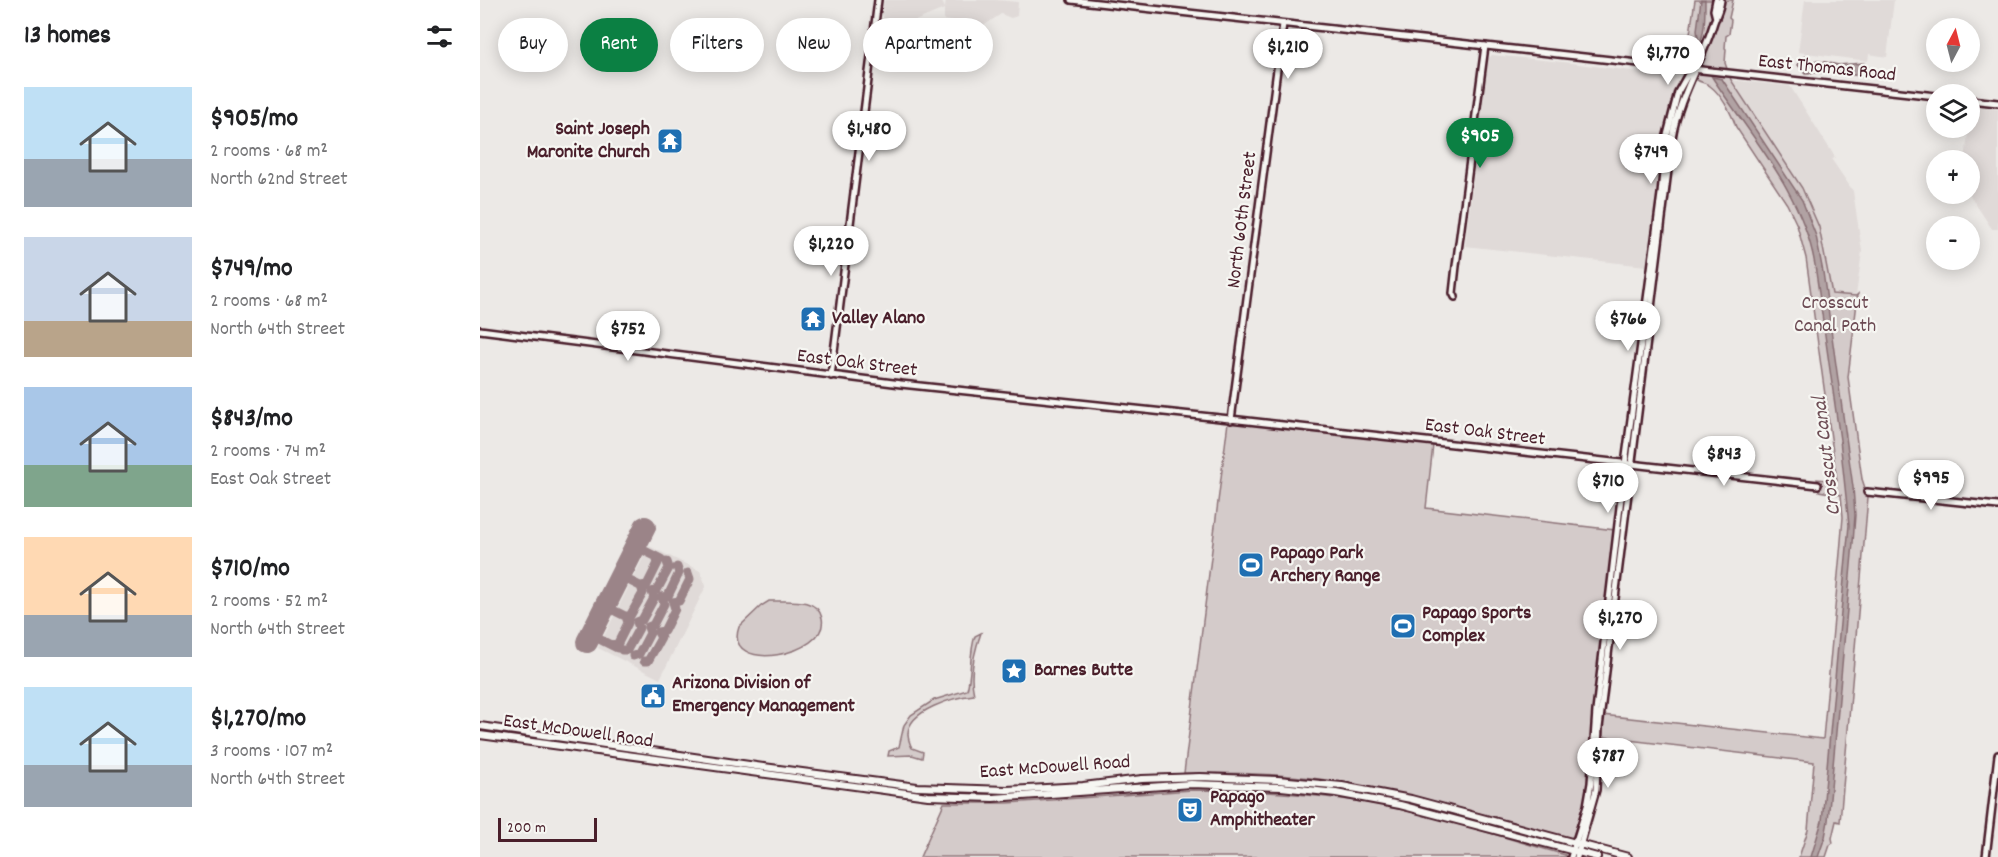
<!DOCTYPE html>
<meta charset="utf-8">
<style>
:root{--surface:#fff;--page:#f2f2f2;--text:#202124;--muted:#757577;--accent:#0b8043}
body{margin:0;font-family:Dekko,sans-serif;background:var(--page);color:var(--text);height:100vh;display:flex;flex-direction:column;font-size:22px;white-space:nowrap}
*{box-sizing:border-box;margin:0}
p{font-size:20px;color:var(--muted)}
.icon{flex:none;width:33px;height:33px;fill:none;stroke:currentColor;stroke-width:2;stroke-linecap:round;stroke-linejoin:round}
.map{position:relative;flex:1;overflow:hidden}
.details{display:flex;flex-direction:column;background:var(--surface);width:480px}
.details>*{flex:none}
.guide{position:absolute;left:18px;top:18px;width:570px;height:54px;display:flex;gap:12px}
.needle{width:39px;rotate:7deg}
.fabs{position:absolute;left:1446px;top:18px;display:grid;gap:12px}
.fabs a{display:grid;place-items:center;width:54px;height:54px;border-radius:50%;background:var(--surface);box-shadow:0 3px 15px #0003;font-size:30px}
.scale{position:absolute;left:18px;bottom:15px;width:99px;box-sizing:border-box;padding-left:6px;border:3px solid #4a1f2b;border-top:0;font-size:16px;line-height:21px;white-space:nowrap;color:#4a1f2b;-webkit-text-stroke:4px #f6f6f2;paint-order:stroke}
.price{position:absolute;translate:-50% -51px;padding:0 14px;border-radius:21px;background:#fff;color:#222;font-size:20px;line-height:39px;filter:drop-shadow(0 2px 3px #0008)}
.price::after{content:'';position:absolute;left:50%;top:36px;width:18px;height:14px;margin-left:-9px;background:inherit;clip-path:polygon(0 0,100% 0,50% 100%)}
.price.active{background:var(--accent);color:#fff}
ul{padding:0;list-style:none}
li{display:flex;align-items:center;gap:18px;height:150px;padding:0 24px}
li span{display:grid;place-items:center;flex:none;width:168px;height:120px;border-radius:0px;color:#555}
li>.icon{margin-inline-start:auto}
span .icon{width:72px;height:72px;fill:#fffc;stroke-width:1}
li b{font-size:26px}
h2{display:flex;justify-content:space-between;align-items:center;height:72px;padding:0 24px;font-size:26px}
.pill{padding:0 21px;border-radius:27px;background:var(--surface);box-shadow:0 3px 15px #0003;font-size:21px;line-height:54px}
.pill.active{background:var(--accent);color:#fff}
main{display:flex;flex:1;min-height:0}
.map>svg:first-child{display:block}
.built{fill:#e0dad8}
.green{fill:#d4cbca;stroke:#8f757a;stroke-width:1.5}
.water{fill:#b1a2a3;stroke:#886e73;stroke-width:1.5}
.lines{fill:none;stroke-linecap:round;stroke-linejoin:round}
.taxiway{stroke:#9b8488;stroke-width:9}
.runway{stroke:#9b8488;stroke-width:22}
.tertiary-casing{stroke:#4a1f2b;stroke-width:10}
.secondary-casing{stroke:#4a1f2b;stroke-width:10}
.primary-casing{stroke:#4a1f2b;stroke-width:10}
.tertiary{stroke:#f6f6f2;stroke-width:5}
.secondary{stroke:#f6f6f2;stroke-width:5}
.primary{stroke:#f6f6f2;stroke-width:6}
.labels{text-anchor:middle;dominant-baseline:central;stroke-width:4.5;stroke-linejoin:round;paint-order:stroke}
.street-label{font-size:20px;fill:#4a1f2b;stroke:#f6f6f2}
.poi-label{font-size:20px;font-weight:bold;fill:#4a1f2b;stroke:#f6f6f2;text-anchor:start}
.park-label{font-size:20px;fill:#6c4a53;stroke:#f6f6f2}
.water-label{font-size:21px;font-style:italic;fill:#6e4d55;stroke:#f6f6f2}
</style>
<main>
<section class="details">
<h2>13 homes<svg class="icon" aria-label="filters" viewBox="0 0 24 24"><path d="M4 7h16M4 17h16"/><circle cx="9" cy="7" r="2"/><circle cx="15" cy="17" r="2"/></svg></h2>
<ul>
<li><span style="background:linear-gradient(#bfe0f5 60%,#9aa5b1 0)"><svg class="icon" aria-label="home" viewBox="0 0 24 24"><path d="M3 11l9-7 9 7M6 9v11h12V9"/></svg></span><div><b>$905/mo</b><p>2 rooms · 68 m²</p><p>North 62nd Street</p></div></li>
<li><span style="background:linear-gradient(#c9d6e8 70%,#b9a48a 0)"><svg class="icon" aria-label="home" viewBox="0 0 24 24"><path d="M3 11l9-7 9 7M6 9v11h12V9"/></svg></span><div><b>$749/mo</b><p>2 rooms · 68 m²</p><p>North 64th Street</p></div></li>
<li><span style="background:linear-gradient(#a9c7e8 65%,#7fa58c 0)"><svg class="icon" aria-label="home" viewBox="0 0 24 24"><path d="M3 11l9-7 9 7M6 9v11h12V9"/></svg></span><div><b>$843/mo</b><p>2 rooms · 74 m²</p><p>East Oak Street</p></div></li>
<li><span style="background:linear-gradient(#ffd9b3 65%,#9aa5b1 0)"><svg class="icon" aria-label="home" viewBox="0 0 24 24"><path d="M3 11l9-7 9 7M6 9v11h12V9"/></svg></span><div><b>$710/mo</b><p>2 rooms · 52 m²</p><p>North 64th Street</p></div></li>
<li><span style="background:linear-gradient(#bfe0f5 65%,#9aa5b1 0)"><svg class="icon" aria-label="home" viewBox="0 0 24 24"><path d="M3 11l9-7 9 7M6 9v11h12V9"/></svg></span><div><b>$1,270/mo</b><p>3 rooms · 107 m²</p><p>North 64th Street</p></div></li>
</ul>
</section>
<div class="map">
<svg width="1518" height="857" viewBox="0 0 1518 857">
<rect width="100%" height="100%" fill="#ece9e6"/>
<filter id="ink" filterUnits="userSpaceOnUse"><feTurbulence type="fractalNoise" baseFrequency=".0167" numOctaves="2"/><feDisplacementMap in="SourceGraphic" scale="12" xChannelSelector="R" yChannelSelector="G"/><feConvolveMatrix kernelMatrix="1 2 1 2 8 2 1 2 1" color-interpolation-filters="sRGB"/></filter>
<g filter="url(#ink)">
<path class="built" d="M404,0H461L465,8L466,0H516L538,2L537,16L531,18L521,14L503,26L464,20V9L408,32L402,14Z
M1325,0H1414L1407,57L1389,54L1388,61L1318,52Z
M1012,55L1083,62L1198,77V86L1192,99L1183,139L1182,154L1179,156L1180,183L1175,226L1166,266L985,246L1008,59Z
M1251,80L1310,86L1355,157L1352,160L1373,191L1382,251L1376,296L1352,294L1339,227L1322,188Z
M1491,106L1518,109V229H1512L1489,194L1490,160H1485Z
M169,546L220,571L226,586L180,679L118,648Z"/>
<path class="green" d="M1215,0H1253L1249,18L1251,20L1249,34L1246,36L1245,48L1246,49L1245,63L1251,80L1322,188L1339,227L1352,294L1376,296L1378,294L1368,377L1382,479L1388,497L1360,822L1356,821L1352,838L1353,843L1350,845L1346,857H1319L1328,830L1334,762L1123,737L1111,734L1109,784L1105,802L1093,836L1090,839C1010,816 929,792 846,780C799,773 751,773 704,773L748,422L953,445L946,508L1135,530L1113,714L1343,739L1360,553L1363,517L1361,495L1339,491L1337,479L1357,481L1326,258L1317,225L1307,204L1256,127C1252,114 1241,94 1230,86C1227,83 1222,83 1217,80L1206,60Z
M289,601C306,602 337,596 342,618C350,656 242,675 259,627L281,606Z
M501,633C494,652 489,674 494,695C475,697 428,710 428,734C428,739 430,744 432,748L443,752L442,758L432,755L408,756L409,751L419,747L424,725L431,715L454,700L487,690C492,672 489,654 495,636Z
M712,790C773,790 834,793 894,804C959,816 1022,837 1085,855L1086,857H440L464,803H528Z"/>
<path class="water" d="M1221,0H1225C1225,16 1225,32 1219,46L1217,30Z
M1327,56V60L1345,62L1358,65L1384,63L1390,70L1385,77L1356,72L1325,73L1318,65L1319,60Z
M1232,77L1242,79L1322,200L1336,236L1343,272L1373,487L1375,515L1373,543L1348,821L1345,837L1338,857H1331L1342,821L1369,525L1360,440L1335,265C1323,193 1271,137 1232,77Z"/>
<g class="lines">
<path class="taxiway" d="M155,546L181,559
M140,576L164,588
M125,606L149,618
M111,635L137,648
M132,645L138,643L148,623L146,616H150L163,593L161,586L167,585L178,563L176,557
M142,650H147L159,628L157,622L162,620L174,598L172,592L177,590L189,568L187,562
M153,656L159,654L170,633L168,627L173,625L184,604L182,597L188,596L199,573L197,567
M164,661H168L181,638L178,632L184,631L195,609L193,602L199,601L210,579L208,573"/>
<path class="runway" d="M107,642L165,527"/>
<g class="tertiary-casing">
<path id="tertiary" d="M975,297L973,293L976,266L1005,46
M0,330L421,384L759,420L1338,485
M351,376L398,0
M751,420L803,24
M1387,492L1518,506
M1506,857L1518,755"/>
</g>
<g class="secondary-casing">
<path id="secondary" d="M591,0L1456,96
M1236,18L1234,10L1236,0
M1490,100L1518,103
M1091,857L1107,806L1111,783L1116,711L1145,464L1181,194L1186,139L1198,92L1207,76L1215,70
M1097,857L1116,790L1119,728L1192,138C1199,96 1222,62 1234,22C1237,14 1240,9 1241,0"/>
</g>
<g class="primary-casing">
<path id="primary" d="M0,726L276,766L437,787L527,790L603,786L662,779L720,777L798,780L862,786L931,799L1148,857
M0,735L448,796L513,798L711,784L801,787L856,793L920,805L1117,857"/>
</g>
<use href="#tertiary" class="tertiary"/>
<use href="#secondary" class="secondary"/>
<use href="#primary" class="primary"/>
</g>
</g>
<defs>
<g id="temple-square" transform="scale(1.35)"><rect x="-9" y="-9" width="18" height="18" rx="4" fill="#1f6fb2" stroke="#f6f6f2"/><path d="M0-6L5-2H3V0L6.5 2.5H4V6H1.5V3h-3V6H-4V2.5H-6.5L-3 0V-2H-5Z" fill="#fff"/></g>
<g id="stadium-square" transform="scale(1.35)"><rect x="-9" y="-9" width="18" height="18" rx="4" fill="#1f6fb2" stroke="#f6f6f2"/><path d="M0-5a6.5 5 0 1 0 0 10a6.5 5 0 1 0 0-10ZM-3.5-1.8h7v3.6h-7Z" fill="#fff"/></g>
<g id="sight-square" transform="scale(1.35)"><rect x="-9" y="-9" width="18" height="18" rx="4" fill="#1f6fb2" stroke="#f6f6f2"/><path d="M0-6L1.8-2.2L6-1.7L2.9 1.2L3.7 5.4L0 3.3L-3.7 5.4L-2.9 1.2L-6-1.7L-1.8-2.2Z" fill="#fff"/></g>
<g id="civic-square" transform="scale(1.35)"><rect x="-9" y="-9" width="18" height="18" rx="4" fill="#1f6fb2" stroke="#f6f6f2"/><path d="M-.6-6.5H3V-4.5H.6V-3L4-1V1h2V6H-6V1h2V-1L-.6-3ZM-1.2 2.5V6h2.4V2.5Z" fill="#fff"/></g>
<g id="theatre-square" transform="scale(1.35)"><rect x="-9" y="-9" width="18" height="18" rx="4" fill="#1f6fb2" stroke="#f6f6f2"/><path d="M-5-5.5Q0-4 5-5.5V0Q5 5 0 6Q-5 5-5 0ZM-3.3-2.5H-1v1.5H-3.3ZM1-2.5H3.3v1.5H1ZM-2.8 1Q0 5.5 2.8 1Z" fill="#fff"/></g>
</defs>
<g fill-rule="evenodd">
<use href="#temple-square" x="190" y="141"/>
<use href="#temple-square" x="333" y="319"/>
<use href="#stadium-square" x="771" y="565"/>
<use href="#stadium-square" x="923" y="626"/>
<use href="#sight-square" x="534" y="671"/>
<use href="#civic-square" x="173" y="696"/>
<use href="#theatre-square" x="710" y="810"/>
</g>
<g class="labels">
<g class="street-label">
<text transform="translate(1347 69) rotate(6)">East Thomas Road</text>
<text transform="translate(763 220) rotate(-83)">North 60th Street</text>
<text transform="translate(377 364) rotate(7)">East Oak Street</text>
<text transform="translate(1005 433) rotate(7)">East Oak Street</text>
<text transform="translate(98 732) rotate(8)">East McDowell Road</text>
<text transform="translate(575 768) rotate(-4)">East McDowell Road</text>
</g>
<g class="poi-label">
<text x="170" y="130" text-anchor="end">Saint Joseph<tspan x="170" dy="23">Maronite Church</tspan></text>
<text x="352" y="319">Valley Alano</text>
<text x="790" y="554">Papago Park<tspan x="790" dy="23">Archery Range</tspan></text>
<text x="942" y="614">Papago Sports<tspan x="942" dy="23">Complex</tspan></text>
<text x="554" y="671">Barnes Butte</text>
<text x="192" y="684">Arizona Division of<tspan x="192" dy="23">Emergency Management</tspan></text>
<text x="730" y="798">Papago<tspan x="730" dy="23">Amphitheater</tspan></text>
</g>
<g class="park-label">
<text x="1355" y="304">Crosscut<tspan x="1355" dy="23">Canal Path</tspan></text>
</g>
<g class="water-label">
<text transform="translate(1348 456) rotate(-97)">Crosscut Canal</text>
</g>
</g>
</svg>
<div class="fabs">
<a><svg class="needle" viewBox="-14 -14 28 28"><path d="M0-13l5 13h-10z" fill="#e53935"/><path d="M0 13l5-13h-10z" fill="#757577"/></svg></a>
<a><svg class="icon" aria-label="layers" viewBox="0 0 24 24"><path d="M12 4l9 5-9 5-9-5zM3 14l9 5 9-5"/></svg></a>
<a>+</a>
<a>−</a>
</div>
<div class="scale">200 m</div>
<b class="price" style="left:808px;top:80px">$1,210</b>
<b class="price" style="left:1188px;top:86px">$1,770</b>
<b class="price" style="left:389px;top:162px">$1,480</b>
<b class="price active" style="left:1000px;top:169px">$905</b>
<b class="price" style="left:1171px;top:185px">$749</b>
<b class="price" style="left:351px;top:277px">$1,220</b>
<b class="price" style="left:1148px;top:352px">$766</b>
<b class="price" style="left:148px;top:362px">$752</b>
<b class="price" style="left:1244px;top:487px">$843</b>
<b class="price" style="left:1451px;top:511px">$995</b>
<b class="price" style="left:1128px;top:514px">$710</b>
<b class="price" style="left:1140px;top:651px">$1,270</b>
<b class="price" style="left:1128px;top:789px">$787</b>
<div class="guide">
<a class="pill">Buy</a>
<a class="pill active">Rent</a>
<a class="pill">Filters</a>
<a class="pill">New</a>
<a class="pill">Apartment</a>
</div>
</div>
</main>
